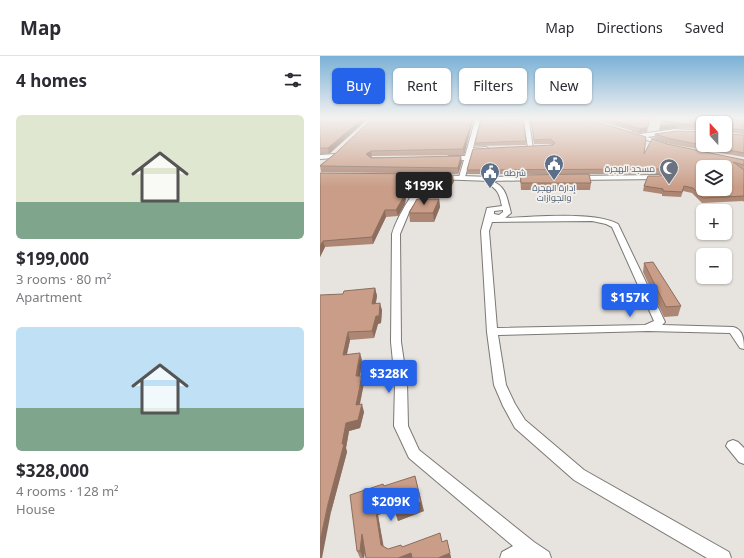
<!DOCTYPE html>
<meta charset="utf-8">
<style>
:root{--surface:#fff;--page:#f2f2f3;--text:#2b2b33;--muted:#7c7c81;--line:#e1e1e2;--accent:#2563eb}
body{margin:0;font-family:"Noto Sans",Cairo,sans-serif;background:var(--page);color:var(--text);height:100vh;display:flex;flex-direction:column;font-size:15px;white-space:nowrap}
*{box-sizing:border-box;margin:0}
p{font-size:13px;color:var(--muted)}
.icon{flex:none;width:22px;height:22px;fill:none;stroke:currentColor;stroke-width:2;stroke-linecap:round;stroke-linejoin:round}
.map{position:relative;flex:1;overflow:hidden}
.drawer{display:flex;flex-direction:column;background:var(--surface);width:320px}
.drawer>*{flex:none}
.banner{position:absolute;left:12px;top:12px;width:352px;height:36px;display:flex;gap:8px}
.needle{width:26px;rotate:339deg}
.tools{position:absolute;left:376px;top:60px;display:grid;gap:8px}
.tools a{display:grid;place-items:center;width:36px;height:36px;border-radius:6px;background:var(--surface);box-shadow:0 1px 3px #0004;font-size:20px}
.price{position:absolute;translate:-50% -34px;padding:0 9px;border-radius:4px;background:var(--accent);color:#fff;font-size:13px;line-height:26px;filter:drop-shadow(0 1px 2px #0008)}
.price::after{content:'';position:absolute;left:50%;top:24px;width:12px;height:9px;margin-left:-6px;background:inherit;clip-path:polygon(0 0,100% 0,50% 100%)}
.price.selected{background:#222;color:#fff}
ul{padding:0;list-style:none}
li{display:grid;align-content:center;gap:8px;height:212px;padding:0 16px}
li span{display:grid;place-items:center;height:124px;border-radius:6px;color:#555}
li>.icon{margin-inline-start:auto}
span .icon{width:72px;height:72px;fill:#fffc;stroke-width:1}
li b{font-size:17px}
h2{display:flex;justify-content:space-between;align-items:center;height:48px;padding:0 16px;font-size:17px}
.pill{padding:0 14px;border-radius:6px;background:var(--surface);box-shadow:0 1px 3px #0004;font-size:14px;line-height:36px}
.pill.selected{background:var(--accent);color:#fff}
header{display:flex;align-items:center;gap:24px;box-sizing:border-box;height:56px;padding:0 20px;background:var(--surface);border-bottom:1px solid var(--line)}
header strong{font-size:19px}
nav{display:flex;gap:22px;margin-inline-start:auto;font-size:14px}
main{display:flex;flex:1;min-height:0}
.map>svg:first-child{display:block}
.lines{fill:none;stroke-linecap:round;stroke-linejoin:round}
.minor-casing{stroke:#7c7975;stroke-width:2}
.tertiary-casing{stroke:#7c7975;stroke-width:2}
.minor{fill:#fff;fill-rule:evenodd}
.tertiary{fill:#fff;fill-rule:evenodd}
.wall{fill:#ad8774}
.shaded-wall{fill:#8d6e5e}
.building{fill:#c99d87;stroke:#8d6e5e;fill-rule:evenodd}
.labels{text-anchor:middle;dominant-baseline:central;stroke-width:3.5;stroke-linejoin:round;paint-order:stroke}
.far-worship-label{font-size:9px;fill:#5b616d;stroke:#f4f0eb;text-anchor:end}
.far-service-label{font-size:9px;fill:#4e5e75;stroke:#f4f0eb;text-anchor:start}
</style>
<header>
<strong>Map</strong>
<nav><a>Map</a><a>Directions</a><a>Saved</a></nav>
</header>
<main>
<section class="drawer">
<h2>4 homes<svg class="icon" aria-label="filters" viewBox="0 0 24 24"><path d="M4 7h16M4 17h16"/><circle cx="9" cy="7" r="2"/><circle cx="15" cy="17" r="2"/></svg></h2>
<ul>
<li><span style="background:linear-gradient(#dfe7d0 70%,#7fa58c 0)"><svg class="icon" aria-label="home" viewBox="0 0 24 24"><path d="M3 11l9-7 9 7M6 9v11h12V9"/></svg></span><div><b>$199,000</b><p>3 rooms · 80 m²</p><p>Apartment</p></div></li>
<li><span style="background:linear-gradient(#bfe0f5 65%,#7fa58c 0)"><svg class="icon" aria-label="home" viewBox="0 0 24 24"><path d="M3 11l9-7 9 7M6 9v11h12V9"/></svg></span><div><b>$328,000</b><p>4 rooms · 128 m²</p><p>House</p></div></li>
</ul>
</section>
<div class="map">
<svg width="424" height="502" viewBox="0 0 424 502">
<rect width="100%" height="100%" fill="#e7e3de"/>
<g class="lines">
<g class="minor-casing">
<path id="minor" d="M152,62H157L160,65L153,92L166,91L169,93L152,96L145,121L142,123L139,121L144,104H129L126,102L129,100H145L155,65Z
M188,63H226L224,65H209L213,93L208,92L204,65H190Z
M356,73L383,75V79L356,77L327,81L346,87V89L344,90L310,78L313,76L320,78Z
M114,118L117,120L90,154L80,178L81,286L87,326L88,370L99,394L214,486L229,496L231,502H180L182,496L193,490L89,402L74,370L75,326L71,286L72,178C77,161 97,125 114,118Z
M171,125C187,130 187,143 191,157L185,162C214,161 275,155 298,168L345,266L342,269L413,271C423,273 424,284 424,293L420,292L410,277L328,275L178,279L186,329L195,348L205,364L264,414L409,496L411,502H387L254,424L195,372L183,350L174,329L167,276L161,175L167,152L182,150C179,136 178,135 168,127ZM183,154V156L179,159L174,158V155ZM272,165L286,168L292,171L334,265L325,269L177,272L169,175L172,166Z
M413,384L418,386L424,392V408L419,406L406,390L408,386Z"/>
</g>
<g class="tertiary-casing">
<path id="tertiary" d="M0,99L15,98L18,100L15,102L0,103Z
M84,118L171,121L217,120L221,122L217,124L171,125L87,122H84Z
M339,119L343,121L342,123L253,124L249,122L253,120Z"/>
</g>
<use href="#minor" class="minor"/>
<use href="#tertiary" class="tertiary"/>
</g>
<path class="wall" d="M0,62H49L9,98H0Z
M270,62H308L327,76L319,77Z
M388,62H424V63L418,65L424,64V78L405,76L383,67V73L356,72L339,74L343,65L371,68L369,67V63Z
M211,63L324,98L347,88L424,104V146L423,145L382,147L372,137L363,135L361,141L342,140V138L323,135L324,130L341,119L339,118H147V114L232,89L230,88H214Z
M153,65L144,99L52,100L51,101L142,106L138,118L1,116L0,109L17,96Z
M335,78L424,79V101L350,88L334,82Z
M206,85V89L155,90V87Z
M0,117L103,118L104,123L100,127L88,128L85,148L78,160L66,161L53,188L5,191L0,201Z
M200,119L271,127L270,134H201Z
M134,125L131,131H110V126Z
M119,143L120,151L114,166H90L89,157Z
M324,207L361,250L358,260L344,261L323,216Z
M55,232L57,240L56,247L62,254L61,267L58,268L54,282L30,284L27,298L42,304L40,320L44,327L40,348L44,356L40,372L29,375L26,392L27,396L11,456L23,238Z
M63,428L64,430L104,455L78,465L74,453L58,459L63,490L68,493L82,491L122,486L127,484L131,502H46L45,496L44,502H40L37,495Z"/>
<path class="shaded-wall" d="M43,62H49L9,98L8,92Z
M153,62V65L144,99L143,93Z
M416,62H424V63L413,66V63Z
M357,68L356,72L339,74L340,70Z
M328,71L327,76L319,77L320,73Z
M51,95L52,100L48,104L46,98Z
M141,100L142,106L138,118V112Z
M103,118L104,123L100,127L99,121Z
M133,120L134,125L131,131V126Z
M88,122V128L85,148L78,160L76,154Z
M119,143L120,151L114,166L113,157Z
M65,154L66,161L53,188L52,181Z
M3,185L5,191L0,201V190Z
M55,232L57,240L54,255L52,248Z
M60,247L62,254L61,267L58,268L54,282L52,275Z
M28,276L30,284L25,306L23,299Z
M40,297L42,304L39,328L36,320Z
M42,320L44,327L38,356L36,349Z
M42,348L44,356L40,372L29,375L26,392L27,396L11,456L2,502H0V485L8,448L26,367Z
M95,420L104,455L78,465L75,455Z
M73,444L76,453L58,459L65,498L61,489L55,450Z
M42,478L46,487L44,502H43L40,495Z
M91,497L93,502H78Z
M130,497L131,502H118Z"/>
<path class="building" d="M0,62H43L8,92H0Z
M53,62H153L143,93L51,95L46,98L51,102L141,100L138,112L0,110L17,96Z
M237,62H265L326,81L324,98L332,83L347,88L424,104V109L413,106L424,114V140L383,142L373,132L364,130L362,136L343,135V133L324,130L328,120H340L345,117L340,113L147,114L153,93L233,89L235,87L230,83L214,84L211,63ZM383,111H405V133H383Z
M285,62H308L329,64L328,71L320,73Z
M388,62H416L413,63L417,65L424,64V74L406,72L405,77V67H383V70L357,68L340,70L343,65L379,69L369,63Z
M203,63L206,85L155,87L161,64Z
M357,75L383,76V89H405V78L424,79V97L351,83L335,78Z
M0,117L103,118L99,121L88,122L83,142L76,154H65L52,181L3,185L0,190Z
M269,118L271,127H201L200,119Z
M115,119L133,120L131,126H110Z
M97,143H119L113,157H89Z
M333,206L361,250L346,251L324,207Z
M55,232L52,248L60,247L59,260H56L52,275L28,276L23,299L40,297L36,320H42L36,349L42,348L38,364L26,367L22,388H24L8,448L0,485V239L23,238L24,235Z
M95,420L101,446L75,455L73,444L55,450L61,489L68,493L81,489L82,491L120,477L122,486L127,484L130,497L118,502H92L91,497L78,502H46L42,478L40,495H37L30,439L63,428L64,430Z"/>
<linearGradient id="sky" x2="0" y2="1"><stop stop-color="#7ab1d6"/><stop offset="0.47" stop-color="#f4f2f0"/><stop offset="1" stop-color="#f4f2f0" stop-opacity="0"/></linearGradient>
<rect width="424" height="132" fill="url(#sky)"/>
<defs>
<g id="civic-pin" transform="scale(1)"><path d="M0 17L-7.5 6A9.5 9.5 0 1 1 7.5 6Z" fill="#5c6f8a" stroke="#f4f0eb"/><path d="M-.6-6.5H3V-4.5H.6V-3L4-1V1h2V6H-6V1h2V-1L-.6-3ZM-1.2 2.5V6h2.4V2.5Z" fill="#fff"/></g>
<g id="mosque-pin" transform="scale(1)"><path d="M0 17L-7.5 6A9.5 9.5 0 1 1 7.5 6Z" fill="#6b7280" stroke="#f4f0eb"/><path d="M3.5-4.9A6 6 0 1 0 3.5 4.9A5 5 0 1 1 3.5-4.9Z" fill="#fff"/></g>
</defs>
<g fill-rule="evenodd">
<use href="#civic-pin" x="234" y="108"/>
<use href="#mosque-pin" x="349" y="112"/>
<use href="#civic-pin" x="170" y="116"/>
</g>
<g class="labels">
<g class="far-worship-label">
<text x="335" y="112">مسجد الهجرة</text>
</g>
<g class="far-service-label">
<text x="184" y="116">شرطه</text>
<text x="234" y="131" text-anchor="middle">إدارة الهجرة<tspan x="234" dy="10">والجوازات</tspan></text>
</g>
</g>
</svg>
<div class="tools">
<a><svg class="needle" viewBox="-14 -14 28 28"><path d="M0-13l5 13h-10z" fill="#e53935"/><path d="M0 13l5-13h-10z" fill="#7c7c81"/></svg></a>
<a><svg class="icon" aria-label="layers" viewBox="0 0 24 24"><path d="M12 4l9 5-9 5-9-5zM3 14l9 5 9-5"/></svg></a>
<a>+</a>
<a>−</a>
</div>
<b class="price selected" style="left:104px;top:150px">$199K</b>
<b class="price" style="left:310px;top:262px">$157K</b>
<b class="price" style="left:69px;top:338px">$328K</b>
<b class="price" style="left:71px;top:466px">$209K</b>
<div class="banner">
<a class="pill selected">Buy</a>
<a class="pill">Rent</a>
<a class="pill">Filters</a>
<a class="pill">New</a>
</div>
</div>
</main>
